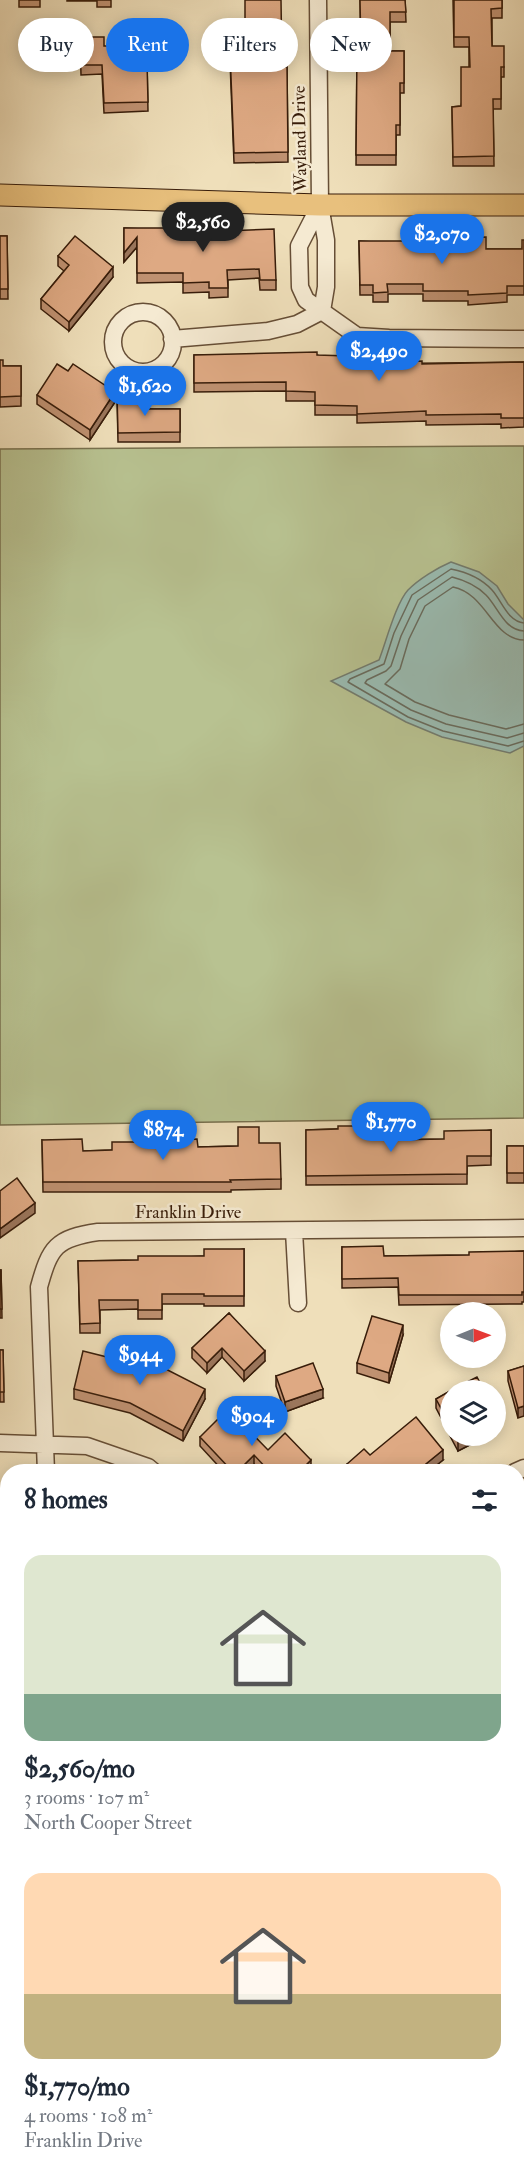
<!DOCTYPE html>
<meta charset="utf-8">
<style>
:root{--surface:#fff;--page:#f6f6f7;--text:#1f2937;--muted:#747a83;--accent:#1a73e8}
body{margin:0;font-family:"IM FELL Double Pica",serif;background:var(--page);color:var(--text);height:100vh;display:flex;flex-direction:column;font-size:22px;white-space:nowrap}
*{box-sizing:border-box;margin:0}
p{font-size:20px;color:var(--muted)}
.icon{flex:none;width:33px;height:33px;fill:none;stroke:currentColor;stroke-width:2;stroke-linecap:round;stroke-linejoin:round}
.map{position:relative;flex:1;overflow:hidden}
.sheet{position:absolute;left:0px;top:1464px;width:525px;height:720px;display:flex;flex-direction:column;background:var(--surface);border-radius:24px 24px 0 0;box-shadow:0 3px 15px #0003}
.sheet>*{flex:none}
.top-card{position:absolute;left:18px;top:18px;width:489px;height:54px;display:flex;gap:12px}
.needle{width:39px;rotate:89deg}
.controls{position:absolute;left:440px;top:1302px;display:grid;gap:12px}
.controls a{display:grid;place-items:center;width:66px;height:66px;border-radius:50%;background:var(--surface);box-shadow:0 3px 15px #0003;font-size:30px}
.price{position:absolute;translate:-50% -51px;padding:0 14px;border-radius:21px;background:var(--accent);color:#fff;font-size:20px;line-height:39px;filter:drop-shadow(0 2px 3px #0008)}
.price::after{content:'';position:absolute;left:50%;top:36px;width:18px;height:14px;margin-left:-9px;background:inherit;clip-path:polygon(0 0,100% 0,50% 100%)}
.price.current{background:#222;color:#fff}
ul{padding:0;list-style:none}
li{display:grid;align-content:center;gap:12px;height:318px;padding:0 24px}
li span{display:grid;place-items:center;height:186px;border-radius:18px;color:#555}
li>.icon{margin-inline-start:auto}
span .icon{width:108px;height:108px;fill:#fffc;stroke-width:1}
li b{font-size:26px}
h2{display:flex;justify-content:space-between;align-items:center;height:72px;padding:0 24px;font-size:26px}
.pill{padding:0 21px;border-radius:27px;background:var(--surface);box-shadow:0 3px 15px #0003;font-size:21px;line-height:54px}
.pill.current{background:var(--accent);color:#fff}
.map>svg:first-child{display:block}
.green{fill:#b8c291;stroke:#78704e;stroke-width:1.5}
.water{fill:#9abcb2;stroke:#737c6f;stroke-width:1.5}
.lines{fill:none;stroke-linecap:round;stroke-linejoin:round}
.shore{stroke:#696c5e;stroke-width:1.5}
.minor-casing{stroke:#664e36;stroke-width:19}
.major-casing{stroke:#381d0a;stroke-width:23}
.minor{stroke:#f5ead2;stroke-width:16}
.major{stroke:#e8c07d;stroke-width:21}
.wall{fill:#bf9171;stroke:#381d0a;stroke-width:1.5}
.shaded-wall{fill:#9b765c;stroke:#381d0a;stroke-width:1.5}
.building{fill:#dea983;stroke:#381d0a;stroke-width:1.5}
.labels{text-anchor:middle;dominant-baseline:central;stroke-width:5;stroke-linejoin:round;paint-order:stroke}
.street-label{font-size:18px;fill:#381d0a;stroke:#f5ead2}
</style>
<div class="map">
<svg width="524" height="2184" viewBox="0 0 524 2184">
<rect width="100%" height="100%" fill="#efdfba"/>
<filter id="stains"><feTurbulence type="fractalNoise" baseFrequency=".00333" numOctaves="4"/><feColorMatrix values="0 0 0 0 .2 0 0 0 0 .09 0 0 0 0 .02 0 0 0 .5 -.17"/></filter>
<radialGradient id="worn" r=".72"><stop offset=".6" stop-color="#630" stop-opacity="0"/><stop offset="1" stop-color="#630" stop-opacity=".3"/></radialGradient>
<path class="green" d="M524,446V1118L0,1125V449Z
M7,1833L8,2176H518V1995L524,2002V2184H0V1837Z"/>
<path class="water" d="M451,562L479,572L497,586L508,604L524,620V746L510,753L442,737L406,722L331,681L379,660C386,642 396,603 408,590C419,579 437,568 451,562Z"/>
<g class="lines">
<path class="shore" d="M524,623C508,622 502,601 492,590C482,579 466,572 451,569L412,595L394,633L384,664L350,679L348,682L408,717L443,731L508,746L524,741
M524,631C504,630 498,607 486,595C477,586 464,580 452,577L418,600L401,636L391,666L386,671L367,680L365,683L411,710L446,724L507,738L524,733
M524,640C492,639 487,594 453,587L425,606L409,639L400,669L385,684L415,702L449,715L506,729L524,724"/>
<g class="minor-casing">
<path id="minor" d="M318,0L320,205L326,240V287L322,311
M320,205L299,246L300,287L306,300L357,336L389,338L524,339
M113 342a30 30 0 1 1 60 0a30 30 0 1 1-60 0Z
M172,339L268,331L297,324L322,311
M294,1231L298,1303
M0,1443L87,1446L148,1467L154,1472
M46,1472L39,1287C50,1247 56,1238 98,1232L524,1228
M515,1472L524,1468
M0,1557L8,1555
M0,1754L8,1753
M518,1788L524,1783
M518,1967L524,1975
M518,2022L524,2020"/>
</g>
<g class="major-casing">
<path id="major" d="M0,195L320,205H524"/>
</g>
<use href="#minor" class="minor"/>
<use href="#major" class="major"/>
</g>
<path class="wall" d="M19,0H40V7H19Z
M67,0H111V7H97V1H67Z
M360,0H405L406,22H390V51H404V93H400V135H396V165H356L357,52H361Z
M453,0H502V18H492V46L504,67V77H501V109H493L494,166H453L452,107L461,106L469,67V47H454Z
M245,26L282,67H287L288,162L234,163L229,36Z
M80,37L104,46L118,62L147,61L148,111L104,113L102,74L81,75Z
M124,228L200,232L276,280V290H260L259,278L228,280V297L209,298V292L183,293V282L137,283V247L124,262Z
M0,236H7L8,299H0Z
M524,240V295H507V302L468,305V301H423V294H388V302H373V295H360L359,241L486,249H522Z
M58,256L113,277L69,331L41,309V299L64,271L58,266Z
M194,355H317L349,364L524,362V427L501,428V424L426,425V421L357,423V415H315V401H286V391L194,392Z
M0,360L3,366H21V406L0,407Z
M117,394L142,409H180V442H118Z
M37,395L115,402L90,440L37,404Z
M357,1128L388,1140L444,1139L491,1130V1165L467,1166V1184L306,1185V1130Z
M42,1140L83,1151L198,1147L238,1146L259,1143L281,1179V1189L231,1190V1192H43Z
M507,1146H524V1183H507Z
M342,1247L384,1256L469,1255L524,1251V1302H522V1304L399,1305L398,1287L342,1288Z
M244,1249V1306H204V1304H162V1319H138V1309L100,1310V1333H80L78,1261L138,1260L204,1256Z
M0,1270H1L2,1318H0Z
M229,1313L265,1361L244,1381L222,1357L207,1373L192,1358V1348Z
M403,1335L389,1383L357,1373V1363Z
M0,1350H3L4,1402H0Z
M524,1366L518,1418L508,1381V1371Z
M276,1376L323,1398L285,1412L276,1386Z
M74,1389L205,1399L183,1441L130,1413L74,1399Z
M450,1391V1435L436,1408V1399Z
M450,1436H487L458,1451Z
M200,1437L268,1450L311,1470L309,1472H260L254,1464L247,1472H224L200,1446Z
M370,1455L443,1460L428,1472H347V1464Z
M524,1818V1848L518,1840V1823Z"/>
<path class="shaded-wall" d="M137,237V247L124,262V253Z
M113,267V277L69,331V322Z
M115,392V402L90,440V430Z
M35,1203V1213L0,1238V1229Z
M403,1325V1335L389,1383V1373Z
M222,1348V1357L207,1373V1363Z
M265,1351V1361L244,1381V1371Z
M205,1389V1399L183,1441V1431Z
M323,1389V1398L285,1412V1402Z
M524,1406V1416L518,1418V1408Z
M499,1419V1429L495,1431V1421Z
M468,1436H487L458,1451V1441Z
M443,1450V1460L428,1472H416Z
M254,1455V1464L247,1472H237Z
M311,1460V1470L309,1472H303V1468Z
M524,1557V1567L518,1571V1561Z
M524,1721V1730L518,1736V1726Z"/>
<path class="building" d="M245,0H281L282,67H287L288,152L234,153L229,27L245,26Z
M360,0H405L406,12H390V51H404V83H400V125H396V155H356L357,52H361Z
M454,0H502V8L491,9L492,46H504V67H501V99H493L494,156L453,157L452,107L461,106V67H470L469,37H454Z
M80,37H104V46H117L118,62L147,61L148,102L104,103L102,65H81Z
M124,228H200V232L274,229L276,280H260L259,269L227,270L228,288H209V282L183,283V273H137V237L124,253Z
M0,236H7L8,289H0Z
M75,236L113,267L69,322L41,299L69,265L58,256Z
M486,237V249H522V240H524V286H507V293L468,295V291H423V284H387L388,292L373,293V285H360L359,241H424V238Z
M317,352V355L349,356V364L422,361V364L524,362V418H501V414L426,415V411L357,414V406L315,405V392L286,391V382L194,383V355Z
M0,360H3V366H21V396L0,397Z
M57,364L68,371L73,364L115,392L90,430L37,395Z
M117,394H142V409H180V432L118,433Z
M338,1126H357V1128H388V1140L444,1139V1131L491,1130V1156H467V1174L306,1176V1130L338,1129Z
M238,1127H259V1143H280L281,1179L230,1180L231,1182H43L42,1140L82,1139L83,1151L112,1150V1142H174V1140L197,1139L198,1147L238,1146Z
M507,1146H524V1173H507Z
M17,1178L35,1203L0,1229V1191Z
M383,1246L384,1256L469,1255V1252L524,1251V1292H522V1295H399L398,1278L342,1279V1247Z
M204,1249H244V1296H204V1294H162V1310H138V1300H99L100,1323L80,1324L78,1261L138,1260V1256H204Z
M0,1270H1L2,1309H0Z
M229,1313L265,1351L244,1371L222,1348L207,1363L192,1348Z
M372,1316L403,1325L389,1373L357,1363Z
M0,1350H3L4,1392H0Z
M83,1351L123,1361L125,1354L150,1361L205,1389L183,1431L130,1403L74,1389Z
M313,1363L323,1389L285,1402L276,1376Z
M524,1366V1406L518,1408L508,1371Z
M477,1377L484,1390H451Z
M450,1391V1425L436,1399Z
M228,1409L268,1450L285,1433L311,1460L303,1468L306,1472H270L254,1455L237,1472H233L200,1437Z
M495,1412L499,1419L495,1421Z
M416,1417L443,1450L416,1472H354L347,1464L364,1449L370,1455Z
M455,1436H468L458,1441Z
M518,1540L519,1543L524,1540V1557L518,1561Z
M524,1663V1721L518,1726V1668Z
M524,1818V1838L518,1830V1823Z"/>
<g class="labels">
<g class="street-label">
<text transform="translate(300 139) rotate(-91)">Wayland Drive</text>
<text x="188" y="1212">Franklin Drive</text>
</g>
</g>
<rect width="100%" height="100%" filter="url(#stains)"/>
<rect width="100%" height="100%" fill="url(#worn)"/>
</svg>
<div class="controls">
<a><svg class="needle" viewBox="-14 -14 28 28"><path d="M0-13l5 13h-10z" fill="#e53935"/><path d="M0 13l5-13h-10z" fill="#747a83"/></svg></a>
<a><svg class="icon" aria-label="layers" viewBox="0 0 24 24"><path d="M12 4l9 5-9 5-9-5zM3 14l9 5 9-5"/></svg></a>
</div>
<b class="price current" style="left:203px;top:253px">$2,560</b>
<b class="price" style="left:442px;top:265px">$2,070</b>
<b class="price" style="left:379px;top:382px">$2,490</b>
<b class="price" style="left:145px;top:417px">$1,620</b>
<b class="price" style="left:391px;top:1153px">$1,770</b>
<b class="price" style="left:163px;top:1161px">$874</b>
<b class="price" style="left:140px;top:1386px">$944</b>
<b class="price" style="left:252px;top:1447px">$904</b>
<div class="top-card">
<a class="pill">Buy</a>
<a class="pill current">Rent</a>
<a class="pill">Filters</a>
<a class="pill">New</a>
</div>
<section class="sheet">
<h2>8 homes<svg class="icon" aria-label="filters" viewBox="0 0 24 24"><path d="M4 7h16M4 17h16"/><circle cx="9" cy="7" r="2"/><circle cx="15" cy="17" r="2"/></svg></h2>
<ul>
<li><span style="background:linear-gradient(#dfe7d0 75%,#7fa58c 0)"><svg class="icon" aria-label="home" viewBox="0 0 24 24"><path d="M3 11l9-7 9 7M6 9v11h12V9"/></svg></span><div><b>$2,560/mo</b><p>3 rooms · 107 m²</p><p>North Cooper Street</p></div></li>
<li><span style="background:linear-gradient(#ffd9b3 65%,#c2b280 0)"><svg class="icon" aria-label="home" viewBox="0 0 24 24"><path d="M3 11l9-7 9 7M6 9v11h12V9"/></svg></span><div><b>$1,770/mo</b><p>4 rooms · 108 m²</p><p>Franklin Drive</p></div></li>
</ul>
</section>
</div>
